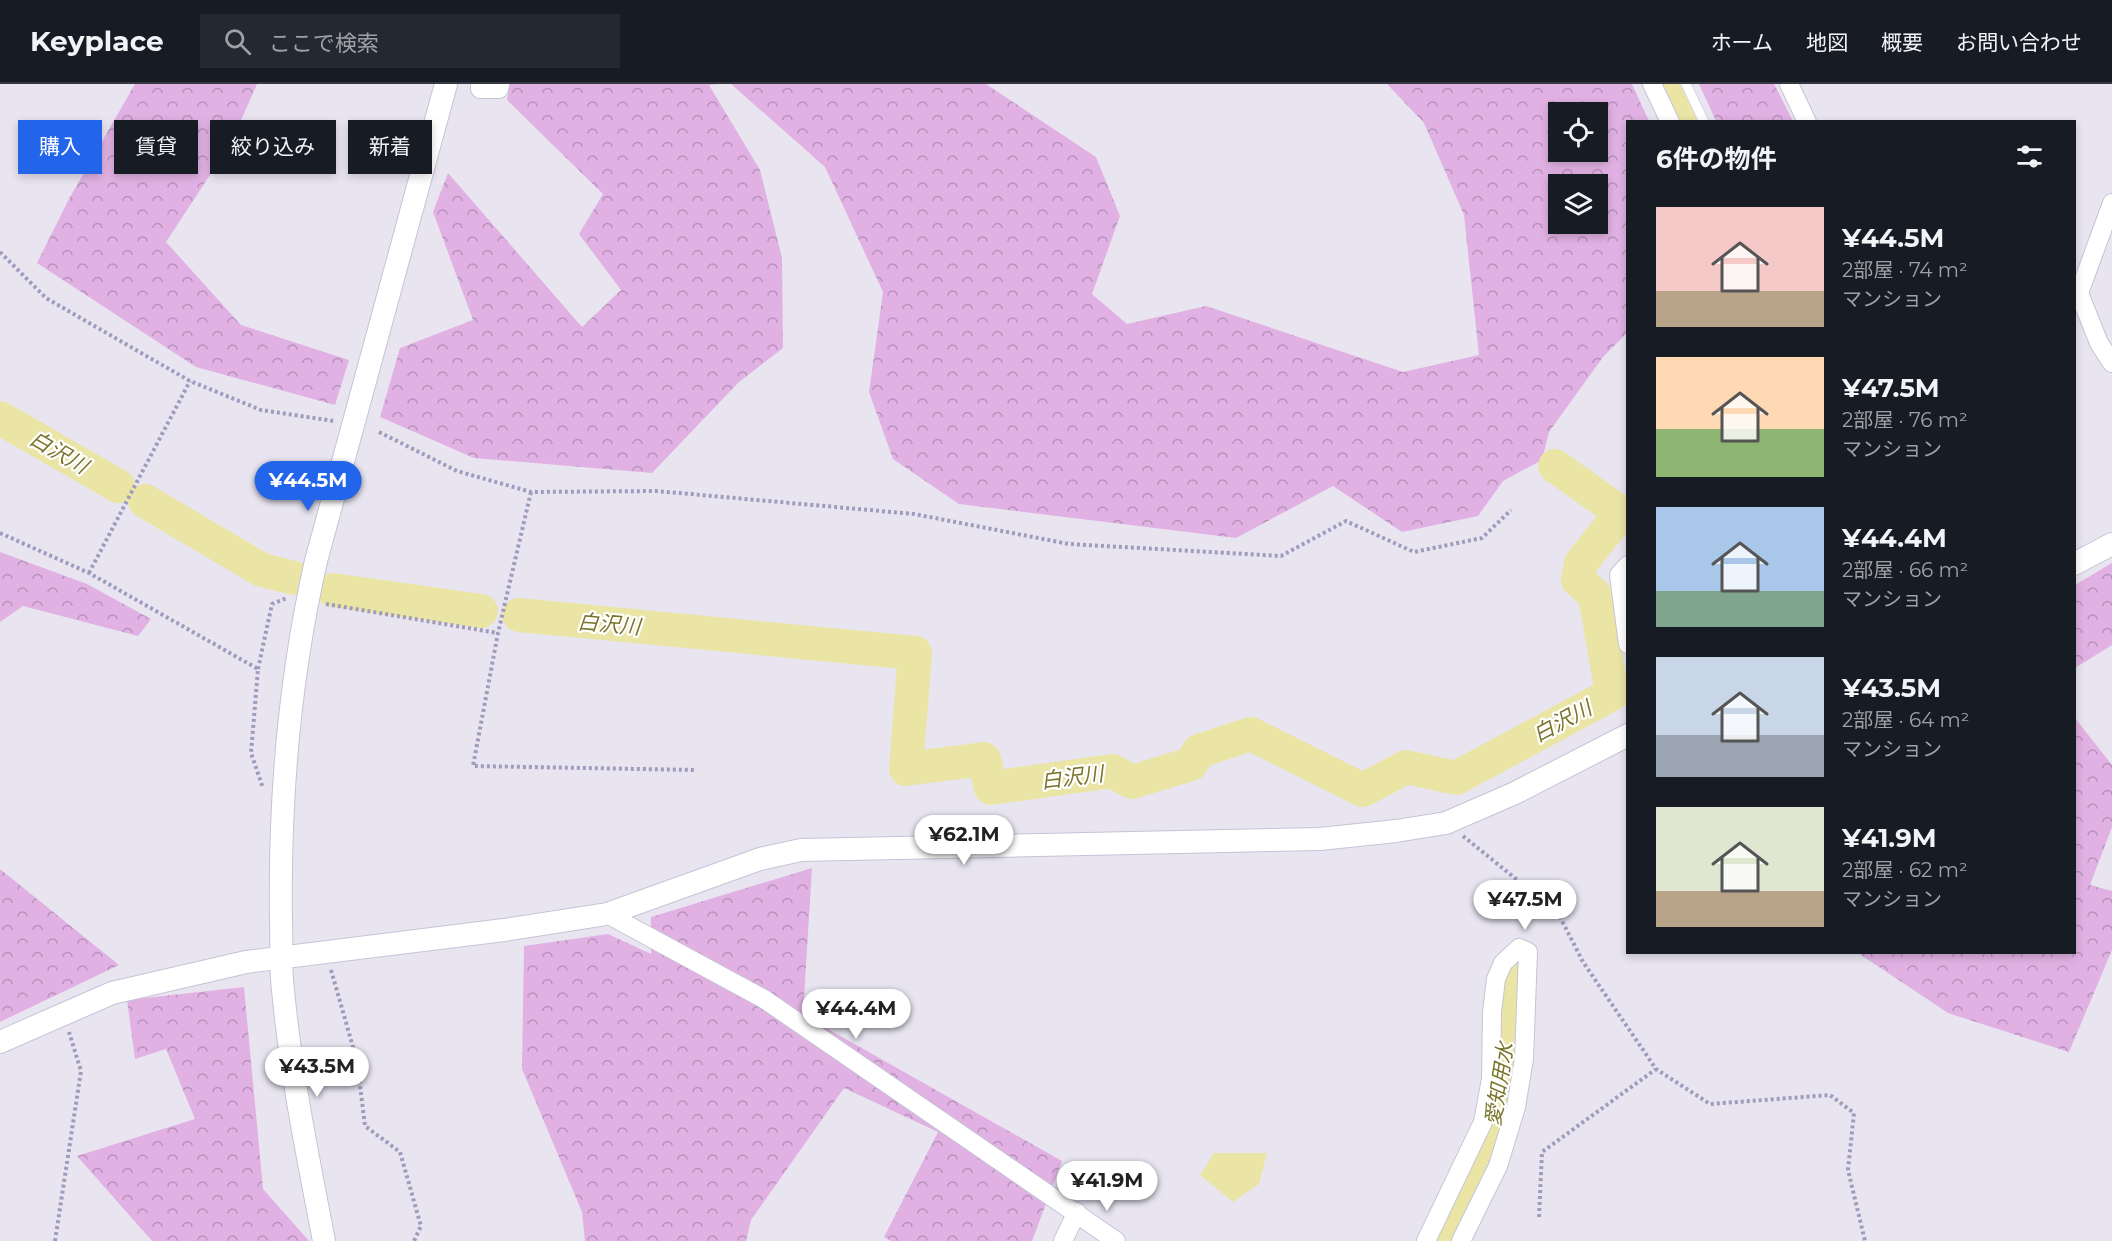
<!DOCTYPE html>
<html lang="ja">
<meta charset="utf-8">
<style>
:root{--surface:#171b24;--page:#242831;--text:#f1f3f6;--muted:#9ea1a6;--line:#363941;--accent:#2365ea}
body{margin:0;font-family:Montserrat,"Noto Sans JP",sans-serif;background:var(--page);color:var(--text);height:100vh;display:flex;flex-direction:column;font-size:22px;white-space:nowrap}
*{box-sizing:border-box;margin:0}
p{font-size:20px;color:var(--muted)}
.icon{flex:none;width:33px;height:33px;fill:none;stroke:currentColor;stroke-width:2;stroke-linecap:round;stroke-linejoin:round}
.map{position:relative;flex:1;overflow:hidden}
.sheet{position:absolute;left:1626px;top:36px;width:450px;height:834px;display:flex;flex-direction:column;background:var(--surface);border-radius:0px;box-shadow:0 3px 9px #0003}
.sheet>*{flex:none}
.banner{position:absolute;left:18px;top:36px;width:570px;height:54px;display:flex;gap:12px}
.controls{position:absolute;left:1548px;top:18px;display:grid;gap:12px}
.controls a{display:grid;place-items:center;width:60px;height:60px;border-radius:0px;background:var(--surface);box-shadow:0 3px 9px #0003;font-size:30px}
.price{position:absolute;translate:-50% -51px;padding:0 14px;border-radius:21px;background:#fff;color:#222;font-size:20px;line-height:39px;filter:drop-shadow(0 2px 3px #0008)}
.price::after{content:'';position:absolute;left:50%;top:36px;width:18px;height:14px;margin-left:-9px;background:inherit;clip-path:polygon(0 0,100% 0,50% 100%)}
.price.on{background:var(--accent);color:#fff}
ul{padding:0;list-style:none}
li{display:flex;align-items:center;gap:18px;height:150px;padding:0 30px}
li span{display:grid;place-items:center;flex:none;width:168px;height:120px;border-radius:0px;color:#555}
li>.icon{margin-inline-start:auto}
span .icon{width:72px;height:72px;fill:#fffc;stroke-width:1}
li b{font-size:26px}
h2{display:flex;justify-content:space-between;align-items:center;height:72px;padding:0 30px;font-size:26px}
.chip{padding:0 21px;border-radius:0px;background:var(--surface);box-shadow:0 3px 9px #0003;font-size:21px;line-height:54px}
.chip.on{background:var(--accent);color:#fff}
header{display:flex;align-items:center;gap:36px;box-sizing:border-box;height:84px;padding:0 30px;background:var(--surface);border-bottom:2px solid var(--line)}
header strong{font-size:28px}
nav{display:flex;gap:33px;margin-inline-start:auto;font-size:21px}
.search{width:420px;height:54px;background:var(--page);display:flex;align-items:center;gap:15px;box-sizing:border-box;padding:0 21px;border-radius:0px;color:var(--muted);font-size:22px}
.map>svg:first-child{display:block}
.forest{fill:url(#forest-crowns);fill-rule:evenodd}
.water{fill:#eae5a5}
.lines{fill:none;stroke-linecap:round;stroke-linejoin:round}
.canal{stroke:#eae5a5;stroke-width:20}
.river{stroke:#eae5a5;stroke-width:34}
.service-casing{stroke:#c6c3d7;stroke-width:10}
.minor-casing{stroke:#c6c3d7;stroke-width:20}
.tertiary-casing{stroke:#c6c3d7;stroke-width:24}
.path{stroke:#a09bbd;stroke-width:4;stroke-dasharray:3 3;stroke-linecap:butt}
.service{stroke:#fff;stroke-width:9}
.minor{stroke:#fff;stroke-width:18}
.tertiary{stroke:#fff;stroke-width:22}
.labels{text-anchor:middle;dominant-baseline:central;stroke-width:4.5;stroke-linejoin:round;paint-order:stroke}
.water-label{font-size:21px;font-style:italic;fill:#7a752c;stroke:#fff}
</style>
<header>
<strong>Keyplace</strong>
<div class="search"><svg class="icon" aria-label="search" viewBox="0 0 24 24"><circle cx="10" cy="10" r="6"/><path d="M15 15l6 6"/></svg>ここで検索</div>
<nav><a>ホーム</a><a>地図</a><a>概要</a><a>お問い合わせ</a></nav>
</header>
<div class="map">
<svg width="2112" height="1157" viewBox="0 0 2112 1157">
<defs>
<pattern id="forest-crowns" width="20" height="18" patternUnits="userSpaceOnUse" patternTransform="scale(1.5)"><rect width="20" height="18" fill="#e1b1e3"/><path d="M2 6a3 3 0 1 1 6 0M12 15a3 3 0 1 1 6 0" fill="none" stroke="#b791ba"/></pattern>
</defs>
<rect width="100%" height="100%" fill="#e8e5f1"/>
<path class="forest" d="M135,0H257L231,59L166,158L241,241L349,276L335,321L196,283L37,179L70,113Z
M510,0H720L709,1L760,86L782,174L783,264L739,298L652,389L474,374L380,333L400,264L473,236L433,128L448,89L582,243L621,206L579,150L603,110L507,16Z
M731,0H986L1096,73L1120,132L1092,210L1127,240L1206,222L1403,288L1479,271L1464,131L1424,39L1387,0H1632L1649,37L1628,38L1627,249L1603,273L1549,348L1542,376L1503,397L1478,432L1402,448L1333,402L1236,454L959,420L893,375L869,308L883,208L825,83ZM1558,28H1598V68H1558ZM1558,100H1598V140H1558Z
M1699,0H1774L1793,37H1716Z
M0,468L87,500L151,535L138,552L23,522L0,538Z
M2112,479V561L2075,584V501Z
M2075,634L2112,681V743L2090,801L2112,807V866L2069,968L1948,929L1858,869L2074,868Z
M812,784L803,931L1062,1077L1032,1157H891L884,1153L938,1048L844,1004L751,1136L746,1157H585L582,1128L522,985L524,862L608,850L651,870V833Z
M0,785L119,881L0,938Z
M244,903L263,1105L309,1157H152L77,1072L195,1035L166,965L135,975L127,916Z"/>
<path class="water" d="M1214,1069H1267L1259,1100L1233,1118L1200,1091Z"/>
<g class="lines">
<path class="canal" d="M1669,0L1687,38
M1441,1157L1477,1087L1498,1032L1506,979L1508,904L1521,870"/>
<path class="river" d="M0,334L118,402
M145,417L262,486L294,494
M333,506L481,527
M519,531L915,569L906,685L984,675L991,704L1112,687L1132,698L1191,680L1199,667L1251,650L1363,706L1406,683L1456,694L1612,610L1595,511L1578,496L1581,479L1621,429L1555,382"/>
<g class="service-casing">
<path id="service" d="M1686,0L1704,38"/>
</g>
<g class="minor-casing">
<path id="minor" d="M480,0V5H499L500,0
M1652,0L1670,38
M1789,0L1807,38
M2112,119L2079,209L2099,259L2112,279
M1628,481L1619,491L1628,560
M607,830L764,915L1116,1157
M1063,1157L1077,1128
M1426,1157L1483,1038L1491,995L1492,928L1496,895L1503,879L1519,864L1528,868L1524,975L1516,1023L1498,1082L1461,1157"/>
</g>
<g class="tertiary-casing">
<path id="tertiary" d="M2074,480L2112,460
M0,958L112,909L246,878L504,846L607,830L760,775L801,766L1320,755L1396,747L1446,739L1515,709L1628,651
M324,1157C308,1074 291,991 283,906C280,883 282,861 281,838C279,716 289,596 316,477L446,0"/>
</g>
<path class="path" d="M0,168L46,214L190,297L261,326L334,337
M379,348L457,387L531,408L656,407L914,430L1069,460L1281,472L1346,437L1414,468L1482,454L1511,426
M531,408L498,549L473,682L696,686
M0,449L89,489L258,585L251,669L263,704
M89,489L190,297
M326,520L498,549
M258,585L272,520L287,514
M1463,752L1558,829L1583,878L1656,985L1710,1020L1830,1011L1854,1029L1848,1086L1865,1157
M331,886L357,977L365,1042L400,1068L421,1142L414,1157
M1539,1133L1542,1068L1656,985
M55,1157L81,987L69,948"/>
<use href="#service" class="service"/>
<use href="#minor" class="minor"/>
<use href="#tertiary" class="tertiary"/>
</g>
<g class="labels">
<g class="water-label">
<text transform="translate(59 368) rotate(30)">白沢川</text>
<text transform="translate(609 540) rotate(5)">白沢川</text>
<text transform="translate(1562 637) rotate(-28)">白沢川</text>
<text transform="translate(1072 693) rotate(-7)">白沢川</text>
<text transform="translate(1499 1000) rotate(-81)">愛知用水</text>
</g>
</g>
</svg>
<div class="controls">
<a><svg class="icon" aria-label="locate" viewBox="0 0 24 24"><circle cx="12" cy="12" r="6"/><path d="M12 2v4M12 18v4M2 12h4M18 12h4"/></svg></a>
<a><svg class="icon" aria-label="layers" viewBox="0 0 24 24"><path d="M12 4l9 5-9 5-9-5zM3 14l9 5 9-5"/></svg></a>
</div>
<b class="price on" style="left:308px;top:428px">¥44.5M</b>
<b class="price" style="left:964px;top:782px">¥62.1M</b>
<b class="price" style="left:1525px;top:847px">¥47.5M</b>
<b class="price" style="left:856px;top:956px">¥44.4M</b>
<b class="price" style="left:317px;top:1014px">¥43.5M</b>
<b class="price" style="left:1107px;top:1128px">¥41.9M</b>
<div class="banner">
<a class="chip on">購入</a>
<a class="chip">賃貸</a>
<a class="chip">絞り込み</a>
<a class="chip">新着</a>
</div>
<section class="sheet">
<h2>6件の物件<svg class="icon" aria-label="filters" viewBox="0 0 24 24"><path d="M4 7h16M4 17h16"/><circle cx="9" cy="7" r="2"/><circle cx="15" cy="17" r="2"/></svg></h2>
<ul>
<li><span style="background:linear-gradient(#f6c9c9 70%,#b9a48a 0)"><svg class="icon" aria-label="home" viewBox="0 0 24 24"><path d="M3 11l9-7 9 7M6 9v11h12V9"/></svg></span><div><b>¥44.5M</b><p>2部屋 · 74 m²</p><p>マンション</p></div></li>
<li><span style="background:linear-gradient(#ffd9b3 60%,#8fb573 0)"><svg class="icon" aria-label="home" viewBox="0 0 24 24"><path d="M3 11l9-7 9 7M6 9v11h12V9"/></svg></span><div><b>¥47.5M</b><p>2部屋 · 76 m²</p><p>マンション</p></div></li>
<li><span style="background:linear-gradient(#a9c7e8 70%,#7fa58c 0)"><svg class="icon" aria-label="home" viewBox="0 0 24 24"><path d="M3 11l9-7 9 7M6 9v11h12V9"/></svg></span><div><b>¥44.4M</b><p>2部屋 · 66 m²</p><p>マンション</p></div></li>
<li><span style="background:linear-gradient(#c9d6e8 65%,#9aa5b1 0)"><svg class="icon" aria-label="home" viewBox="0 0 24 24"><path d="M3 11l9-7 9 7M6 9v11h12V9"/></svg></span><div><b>¥43.5M</b><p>2部屋 · 64 m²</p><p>マンション</p></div></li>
<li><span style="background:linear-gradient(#dfe7d0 70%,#b9a48a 0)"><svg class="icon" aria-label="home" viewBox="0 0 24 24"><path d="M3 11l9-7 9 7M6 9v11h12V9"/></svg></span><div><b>¥41.9M</b><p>2部屋 · 62 m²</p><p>マンション</p></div></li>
</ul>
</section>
</div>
